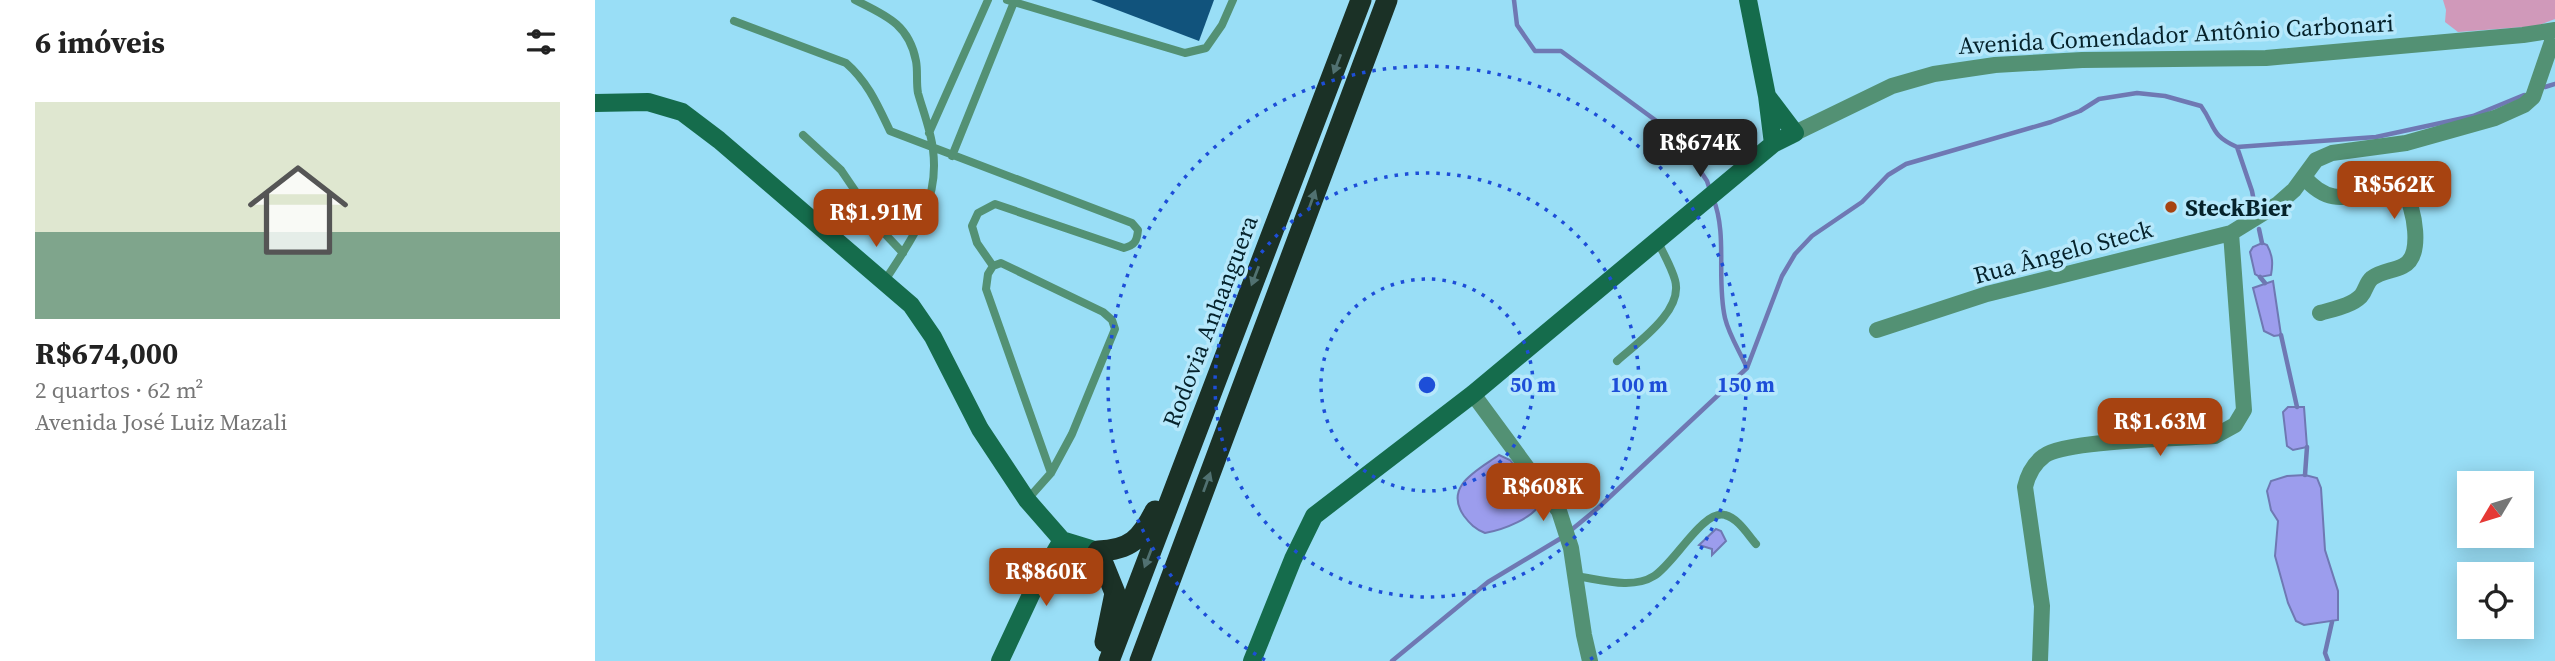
<!DOCTYPE html>
<html lang="pt">
<meta charset="utf-8">
<style>
:root{--surface:#fff;--page:#f6f6f6;--text:#222;--muted:#767676;--accent:#a74311}
body{margin:0;font-family:"Source Serif 4",serif;background:var(--page);color:var(--text);height:100vh;display:flex;flex-direction:column;font-size:26px;white-space:nowrap}
*{box-sizing:border-box;margin:0}
p{font-size:23px;color:var(--muted)}
.icon{flex:none;width:38px;height:38px;fill:none;stroke:currentColor;stroke-width:2;stroke-linecap:round;stroke-linejoin:round}
.map{position:relative;flex:1;overflow:hidden}
.details{display:flex;flex-direction:column;background:var(--surface);width:595px}
.details>*{flex:none}
.needle{width:46px;rotate:232deg}
.tools{position:absolute;left:1862px;top:471px;display:grid;gap:14px}
.tools a{display:grid;place-items:center;width:77px;height:77px;border-radius:0px;background:var(--surface);box-shadow:0 4px 18px #0003;font-size:35px}
.price{position:absolute;translate:-50% -60px;padding:0 16px;border-radius:14px;background:var(--accent);color:#fff;font-size:23px;line-height:46px;filter:drop-shadow(0 2px 4px #0008)}
.price::after{content:'';position:absolute;left:50%;top:42px;width:21px;height:16px;margin-left:-10px;background:inherit;clip-path:polygon(0 0,100% 0,50% 100%)}
.price.on{background:#222;color:#fff}
ul{padding:0;list-style:none}
li{display:grid;align-content:center;gap:14px;height:371px;padding:0 35px}
li span{display:grid;place-items:center;height:217px;border-radius:0px;color:#555}
li>.icon{margin-inline-start:auto}
span .icon{width:126px;height:126px;fill:#fffc;stroke-width:1}
li b{font-size:30px}
h2{display:flex;justify-content:space-between;align-items:center;height:84px;padding:0 35px;font-size:30px}
main{display:flex;flex:1;min-height:0}
.map>svg:first-child{display:block}
.green{fill:#d099ba}
.water{fill:#9c9ded;stroke:#6f78b3;stroke-width:2}
.lines{fill:none;stroke-linecap:round;stroke-linejoin:round}
.stream{stroke:#6f78b3;stroke-width:4.5}
.building{fill:#11537c}
.service{stroke:#539174;stroke-width:8}
.minor{stroke:#539174;stroke-width:16}
.secondary{stroke:#156c4c;stroke-width:18}
.motorway{stroke:#1b3126;stroke-width:21}
.oneway{fill:#517171}
.ring{fill:none;stroke:#1d4ed8;stroke-width:3.5;stroke-dasharray:3.5 7}
.poi-dot{fill:#a74311;stroke:#b6e8fb;stroke-width:2.5}
.labels{text-anchor:middle;dominant-baseline:central;stroke-width:7;stroke-linejoin:round;paint-order:stroke}
.street-label{font-size:24px;fill:#05222b;stroke:#b6e8fb}
.poi-label{font-size:24px;font-weight:bold;fill:#05222b;stroke:#b6e8fb;text-anchor:start}
.centre{fill:#1d4ed8;stroke:#b6e8fb;stroke-width:3.5}
.ring-label{font-size:21px;text-anchor:middle;font-weight:bold;fill:#1d4ed8;stroke:#b6e8fb;stroke-width:7;stroke-linejoin:round;paint-order:stroke}
</style>
<main>
<section class="details">
<h2>6 imóveis<svg class="icon" aria-label="filters" viewBox="0 0 24 24"><path d="M4 7h16M4 17h16"/><circle cx="9" cy="7" r="2"/><circle cx="15" cy="17" r="2"/></svg></h2>
<ul>
<li><span style="background:linear-gradient(#dfe7d0 60%,#7fa58c 0)"><svg class="icon" aria-label="home" viewBox="0 0 24 24"><path d="M3 11l9-7 9 7M6 9v11h12V9"/></svg></span><div><b>R$674,000</b><p>2 quartos · 62 m²</p><p>Avenida José Luiz Mazali</p></div></li>
</ul>
</section>
<div class="map">
<svg width="1960" height="661" viewBox="0 0 1960 661">
<rect width="100%" height="100%" fill="#99def6"/>
<path class="green" d="M1848,0H1960V19L1942,26L1863,32L1850,22L1851,10Z"/>
<path class="water" d="M1667,243L1672,245C1678,256 1678,264 1676,275L1665,277L1660,274L1655,252L1658,247Z
M1678,281L1686,335L1679,336L1669,331L1658,288Z
M1693,407H1709L1712,447L1698,450L1692,446L1688,412Z
M904,455L915,460L947,500C941,518 907,530 890,533C880,529 875,524 869,516C848,486 883,470 904,455Z
M1710,475L1722,478L1726,488L1730,550L1743,591V620L1709,625L1701,621L1693,603L1680,556L1683,521L1676,510L1672,491L1676,481L1692,476Z
M1121,529L1126,531L1131,541L1117,555V549L1104,545Z"/>
<g class="lines">
<path class="stream" d="M919,0L922,25L940,51H966L1082,136L1112,181L1115,190
M1950,87L1960,84
M1642,147L1657,191L1661,212
M1118,198C1133,235 1121,279 1130,318C1134,335 1145,352 1152,368
M1664,229L1667,243
M1665,277L1670,283
M1686,335L1702,407
M1710,475L1712,447
M975,531L1003,508L1152,368L1187,276L1200,254L1217,236L1267,202L1293,175L1311,164L1456,122L1485,111L1504,99L1542,93L1570,96L1606,106C1621,127 1615,135 1642,147L1781,137L1878,116L1929,95
M797,661L893,582L968,537
M1733,661L1730,653L1737,622"/>
</g>
<path class="building" d="M496,0H619L604,41Z"/>
<g class="lines">
<path class="service" d="M260,0C290,15 314,24 321,61C323,71 321,82 323,93C328,111 336,131 338,150C345,203 316,240 289,282
M412,0L590,53L611,48L627,25L638,0
M139,21L251,63C273,82 283,106 295,131L537,223L543,230C542,241 540,245 529,248L400,204L383,213L377,226L382,243L398,266
M334,133L393,0
M208,135L246,170L263,195L275,218L308,253
M357,156L419,2
M1022,361C1042,343 1089,311 1080,280C1076,266 1068,253 1062,240
M432,500L456,473L477,434L520,329L517,320L508,312L406,263L398,266L393,274L391,289L456,473
M980,576C1004,579 1037,590 1059,576C1080,563 1108,509 1130,515C1143,518 1153,535 1161,544"/>
<path class="minor" d="M1200,133L1297,86L1339,74L1400,65L1487,60L1671,58L1928,35L1960,30
M1709,177C1743,217 1766,183 1809,191C1819,207 1829,256 1808,266C1798,271 1787,271 1777,278C1771,283 1771,290 1766,296C1756,306 1738,309 1725,313
M1282,330L1392,294L1636,233L1683,204L1699,190L1721,160L1737,153L1811,143L1900,118L1929,105L1938,97L1960,33
M878,394L964,511L976,548L989,635L995,661
M1445,661L1447,606L1430,487C1433,474 1438,464 1449,456C1468,440 1590,438 1620,436L1640,425L1649,410L1636,233"/>
<path class="secondary" d="M1153,0L1172,96L1178,144
M0,103L53,102L87,112L124,140L316,305L338,337L385,429L432,500L467,540L503,551
M405,661L441,584L467,540
M657,661L698,559L719,516L878,394L1178,144L1200,133L1172,96"/>
<path class="motorway" d="M510,642L520,593L503,551C535,550 546,539 560,511
M514,661L766,0
M545,661L792,0"/>
</g>
<defs><path id="oneway-solid" d="M-6-.8H1V-3.2L6.5 0L1 3.2V.8H-6Z" transform="scale(1.75)"/></defs>
<g class="oneway">
<use href="#oneway-solid" transform="translate(742 64) rotate(111)"/>
<use href="#oneway-solid" transform="translate(717 200) rotate(-70)"/>
<use href="#oneway-solid" transform="translate(660 276) rotate(111)"/>
<use href="#oneway-solid" transform="translate(612 482) rotate(-70)"/>
<use href="#oneway-solid" transform="translate(553 558) rotate(111)"/>
</g>
<g class="ring">
<circle cx="832" cy="385" r="106"/>
<circle cx="832" cy="385" r="212"/>
<path d="M670 660A319 319 0 1 1 994 660"/>
</g>
<circle class="poi-dot" cx="1576" cy="207" r="7"/>
<g class="labels">
<g class="street-label">
<text transform="translate(1581 34) rotate(-3)">Avenida Comendador Antônio Carbonari</text>
<text transform="translate(1468 252) rotate(-15)">Rua Ângelo Steck</text>
<text transform="translate(615 321) rotate(-69)">Rodovia Anhanguera</text>
</g>
<g class="poi-label">
<text x="1590" y="207">SteckBier</text>
</g>
</g>
<circle cx="832" cy="385" r="10" class="centre"/>
<g class="ring-label">
<text x="938" y="392">50 m</text>
<text x="1044" y="392">100 m</text>
<text x="1151" y="392">150 m</text>
</g>
</svg>
<div class="tools">
<a><svg class="needle" viewBox="-14 -14 28 28"><path d="M0-13l5 13h-10z" fill="#e53935"/><path d="M0 13l5-13h-10z" fill="#767676"/></svg></a>
<a><svg class="icon" aria-label="locate" viewBox="0 0 24 24"><circle cx="12" cy="12" r="6"/><path d="M12 2v4M12 18v4M2 12h4M18 12h4"/></svg></a>
</div>
<b class="price on" style="left:1105px;top:179px">R$674K</b>
<b class="price" style="left:1799px;top:221px">R$562K</b>
<b class="price" style="left:281px;top:249px">R$1.91M</b>
<b class="price" style="left:1565px;top:458px">R$1.63M</b>
<b class="price" style="left:948px;top:523px">R$608K</b>
<b class="price" style="left:451px;top:608px">R$860K</b>
</div>
</main>
